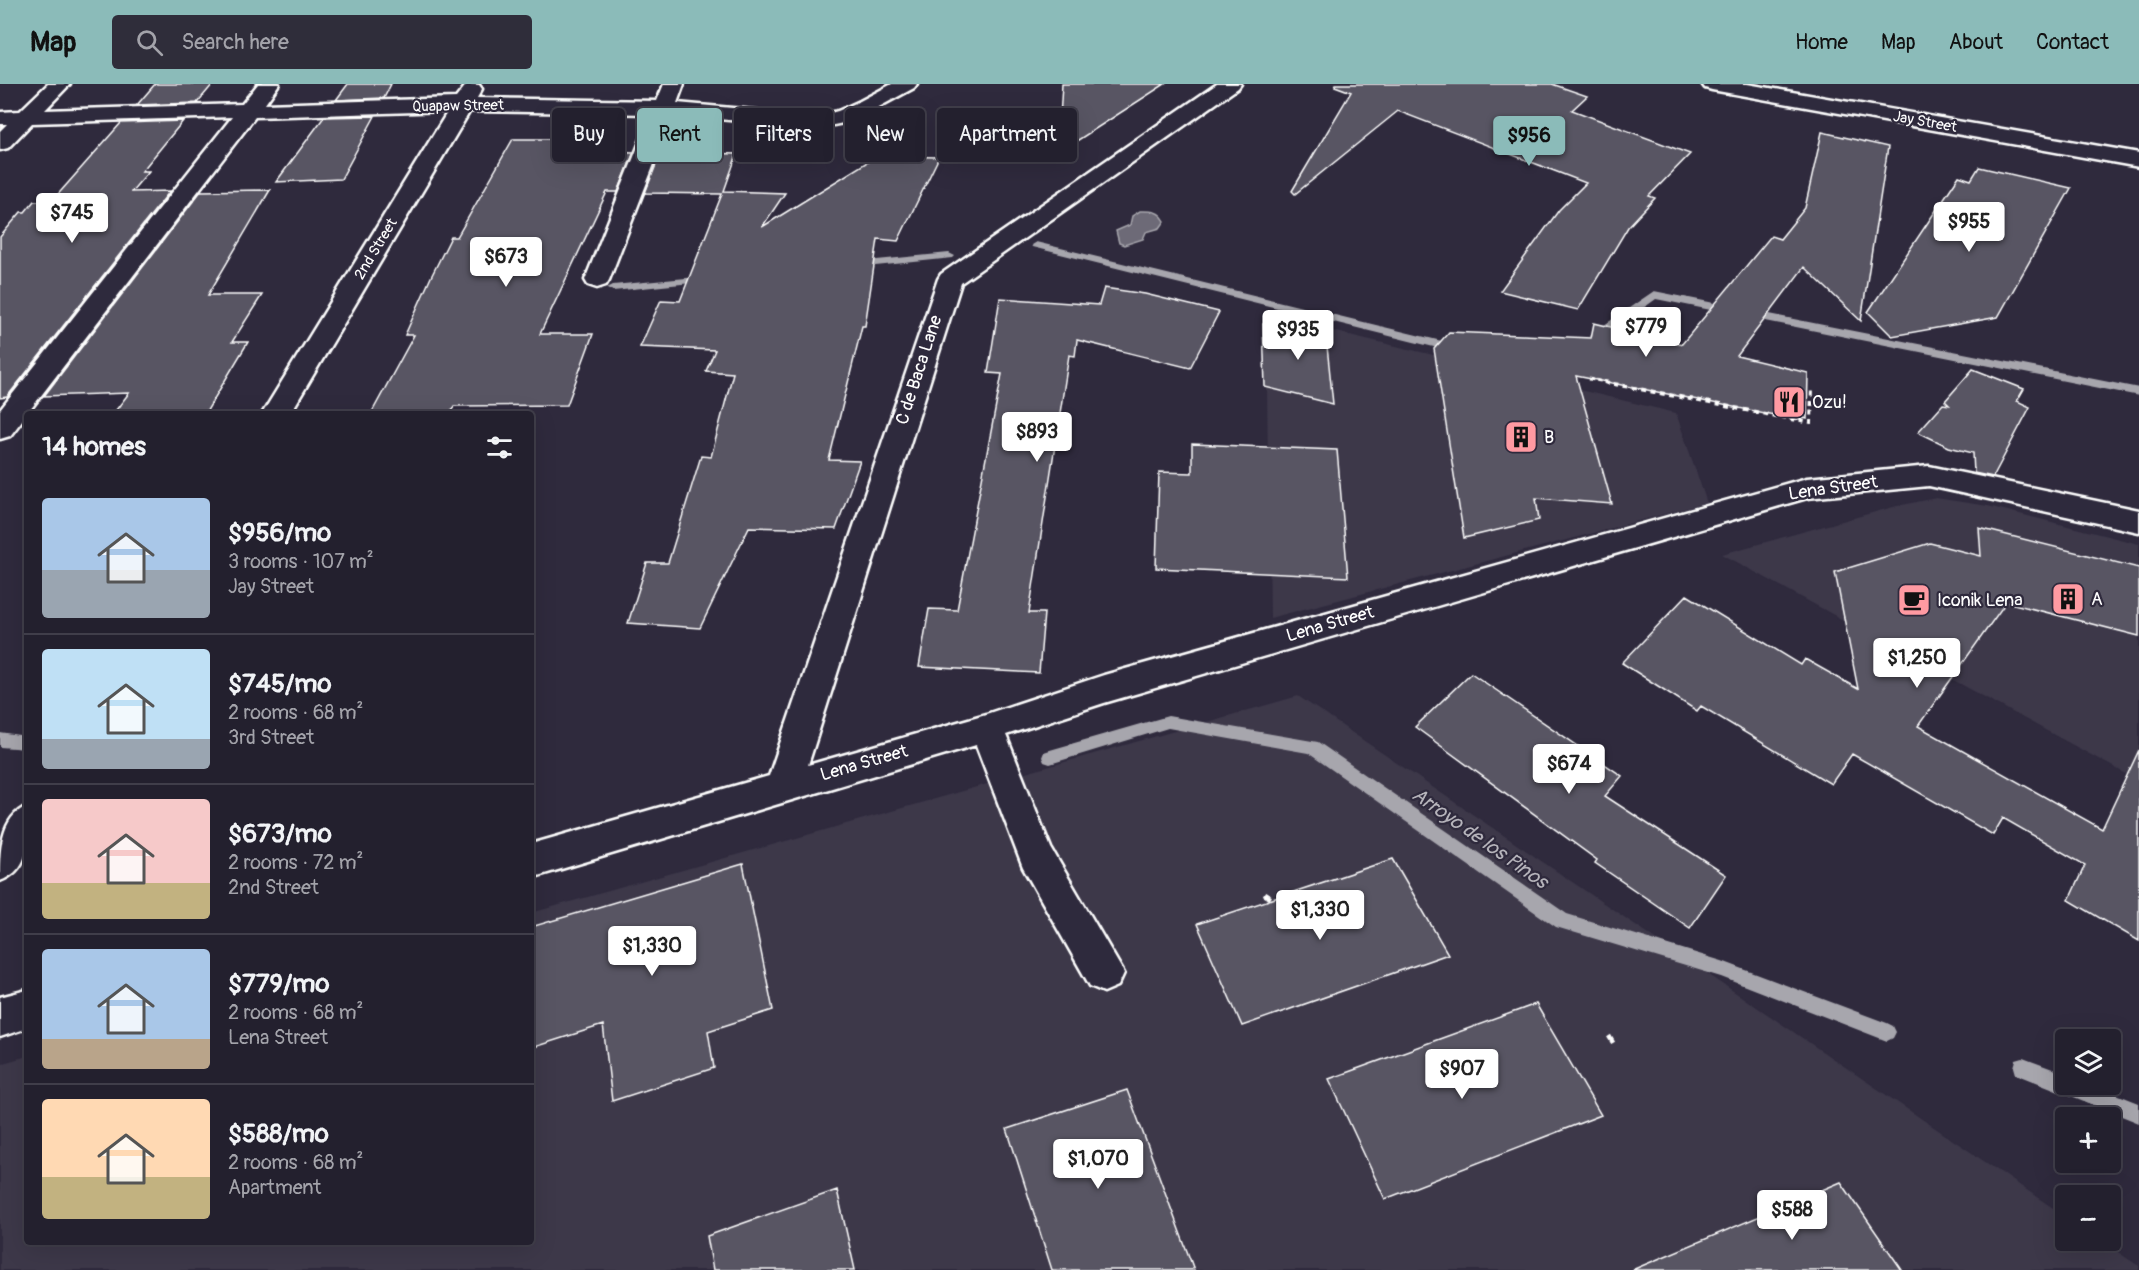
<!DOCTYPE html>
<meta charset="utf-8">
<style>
:root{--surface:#23202e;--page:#2f2d3a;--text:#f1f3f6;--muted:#a3a3aa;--line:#403e4a;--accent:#8bbbb9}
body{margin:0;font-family:Pangolin,sans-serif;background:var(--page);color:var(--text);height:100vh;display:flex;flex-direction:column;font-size:22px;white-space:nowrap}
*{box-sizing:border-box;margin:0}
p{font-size:20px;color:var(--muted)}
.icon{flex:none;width:33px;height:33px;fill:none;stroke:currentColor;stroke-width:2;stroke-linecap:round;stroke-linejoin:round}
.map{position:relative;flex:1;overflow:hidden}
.sheet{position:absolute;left:24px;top:327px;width:510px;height:834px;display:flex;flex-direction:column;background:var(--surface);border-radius:6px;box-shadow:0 6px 24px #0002,0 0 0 2px var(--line)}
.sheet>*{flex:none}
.guide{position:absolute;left:552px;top:24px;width:570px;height:54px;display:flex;gap:12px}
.buttons{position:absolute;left:2055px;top:945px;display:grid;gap:12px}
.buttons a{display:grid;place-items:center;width:66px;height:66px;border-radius:6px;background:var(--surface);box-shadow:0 6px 24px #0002,0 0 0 2px var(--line);font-size:30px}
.price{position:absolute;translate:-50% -51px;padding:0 14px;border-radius:6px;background:#fff;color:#222;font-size:20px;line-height:39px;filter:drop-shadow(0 2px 3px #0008)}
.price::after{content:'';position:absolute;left:50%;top:36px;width:18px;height:14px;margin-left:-9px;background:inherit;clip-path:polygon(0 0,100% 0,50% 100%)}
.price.selected{background:var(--accent);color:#111}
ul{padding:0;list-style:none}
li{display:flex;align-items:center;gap:18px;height:150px;padding:0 18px}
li+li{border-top:2px solid var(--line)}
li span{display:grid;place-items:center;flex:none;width:168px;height:120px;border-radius:6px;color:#555}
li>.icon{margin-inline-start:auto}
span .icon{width:72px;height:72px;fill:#fffc;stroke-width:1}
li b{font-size:26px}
h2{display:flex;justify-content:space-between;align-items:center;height:72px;padding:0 18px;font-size:26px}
.tag{padding:0 21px;border-radius:6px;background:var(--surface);box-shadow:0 6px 24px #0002,0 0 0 2px var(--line);font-size:21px;line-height:54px}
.tag.selected{background:var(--accent);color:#111}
header{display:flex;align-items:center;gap:36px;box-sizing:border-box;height:84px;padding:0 30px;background:var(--accent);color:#111}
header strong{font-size:28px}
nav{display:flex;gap:33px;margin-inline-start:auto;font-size:21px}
.search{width:420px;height:54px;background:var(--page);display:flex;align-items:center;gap:15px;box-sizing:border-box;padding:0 21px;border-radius:6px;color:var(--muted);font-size:22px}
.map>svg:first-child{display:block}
.built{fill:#3c3749}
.water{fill:#6d6a77;stroke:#a7a6ad;stroke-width:1.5}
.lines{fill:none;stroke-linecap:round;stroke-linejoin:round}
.stream{fill:#a7a6ad;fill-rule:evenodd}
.building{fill:#595564;stroke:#fff;stroke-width:1.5}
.minor-casing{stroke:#fff;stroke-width:5}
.path-far2{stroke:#fff;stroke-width:3;stroke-dasharray:4.5 3;stroke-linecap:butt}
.path-far1{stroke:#fff;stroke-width:4;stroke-dasharray:5 4.5;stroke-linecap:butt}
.path{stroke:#fff;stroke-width:4.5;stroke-dasharray:8 5;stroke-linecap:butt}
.minor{fill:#2f2a3d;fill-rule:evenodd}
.labels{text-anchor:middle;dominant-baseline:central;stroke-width:4.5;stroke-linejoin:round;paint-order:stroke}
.far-street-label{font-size:15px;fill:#fff;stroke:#2f2a3d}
.street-label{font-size:18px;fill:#fff;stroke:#2f2a3d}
.poi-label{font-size:18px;fill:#fff;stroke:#2f2a3d;text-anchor:start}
.water-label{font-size:20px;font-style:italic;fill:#b6b4bb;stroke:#2f2a3d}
</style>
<header>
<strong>Map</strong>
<div class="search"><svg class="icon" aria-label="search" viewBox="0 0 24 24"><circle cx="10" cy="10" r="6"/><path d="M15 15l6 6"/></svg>Search here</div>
<nav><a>Home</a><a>Map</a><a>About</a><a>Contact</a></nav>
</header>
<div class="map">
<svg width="2139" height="1186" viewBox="0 0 2139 1186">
<rect width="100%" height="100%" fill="#2f2a3d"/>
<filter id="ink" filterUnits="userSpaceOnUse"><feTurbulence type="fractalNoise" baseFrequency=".0167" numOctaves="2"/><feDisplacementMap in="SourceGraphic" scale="12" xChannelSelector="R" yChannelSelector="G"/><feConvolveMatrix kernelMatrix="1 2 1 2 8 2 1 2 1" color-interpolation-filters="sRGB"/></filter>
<g filter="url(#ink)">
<path class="built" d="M1266,231L1676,329L1707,419L1270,534Z
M1936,414L1988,422L2139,460V697L1722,470L1897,422Z
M1298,612L2065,1132L2066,1156L2101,1157L2139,1182V1186H0V980L27,972V1158H531V829Z"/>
<path class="water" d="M1140,127C1151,127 1159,126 1165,137L1160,144L1146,148L1143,155L1124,161L1119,159L1116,147L1130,141L1132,132Z"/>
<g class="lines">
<path class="stream" d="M1036,158L1458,261L1464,265L1458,269L1032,163L1031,161Z
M949,169L955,172L953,174L856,184L850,181L856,178Z
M707,192L711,193V197L613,207L607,204L613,201Z
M1654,207L2139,304V312L1656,215L1599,256H1591V250Z
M1168,632L1318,658L1567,830L1722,877L1887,939L1893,942L1896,948L1893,954L1887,957L1722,893L1556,843L1308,669L1168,644L1050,680L1044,678L1042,673L1044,668L1050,666Z
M0,649L27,653V665L0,663Z
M2023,974L2066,990V1000H2091L2139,1019V1039L2016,990L2014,983L2016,976Z"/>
</g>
<path class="building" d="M155,0H213L197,19L137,21Z
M348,0H391L384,14L336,16Z
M1062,0H1165L1058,69Z
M1336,0H1552L1587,12L1572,26L1690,70L1649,112L1655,114L1628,143L1578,226L1500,207L1559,126L1586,99L1398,27L1295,110L1292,107L1351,8L1335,2Z
M375,32L341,95L276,98L324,33Z
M183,37L142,87H149L131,108L170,107L7,313L0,314V153L21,128H25L34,117L53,116L121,39Z
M1822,48L1888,63L1861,237L1804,183L1737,272L1808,289L1807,335L1800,333V336L1576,292L1612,420L1536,414L1539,436L1464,454L1434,265L1449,248L1591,254L1594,239L1682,260L1771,152L1780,155L1805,124Z
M513,55H557L552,66L634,68L618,108H607L540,250H593L567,321L454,322L450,330H371L414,251H405L431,193L451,153H457Z
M661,68L737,70L724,107L785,109L762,143L877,72L939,73L898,157L878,155L865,242H862L829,376L860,377L836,445L749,443L700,544L628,539L647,479H668L701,372L711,373L733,289L706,287L715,266L640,263L661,216L680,217L722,110L645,109Z
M1979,83L2071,104L1998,233L1892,252L1868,228L1959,92L1971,96Z
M270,106L208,211H262L232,258H248L205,330H113L129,309L44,312L201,107Z
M1104,204L1145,210L1219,228L1190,284L1077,256L1075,272L1069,271L1029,529H1044L1039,589L919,583L929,525L957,526L1002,290L988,289L1000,214L1099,221Z
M1263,240L1325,243L1333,320L1265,303Z
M1973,285L2024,305L2017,317L2030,323L1993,393L1974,389L1973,369L1949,363L1918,348L1943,320L1949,321L1945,317Z
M1192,360L1337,366L1348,493L1156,484L1159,388L1192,389Z
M1979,444L2139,484V552L2006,518L1918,642L2102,745L2139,666V857L2069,816L2085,781L2003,734L1993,751L1852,670L1831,700L1701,622L1697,627L1622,579L1687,511L1801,581L1805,575L1858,605L1835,488L1930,459L1981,472Z
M1471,589L1622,692L1605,712L1726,791L1690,844L1595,779L1597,776L1415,643Z
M1393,775L1448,870L1242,942L1197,840Z
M743,780L773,926L708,947L714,984L612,1017L603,941L531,964V843Z
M1536,920L1601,1031L1385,1115L1329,995Z
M1127,1006L1194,1186H1052L1007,1045Z
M1841,1098L1902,1186H1632Z
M837,1106L855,1186H713L707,1152Z"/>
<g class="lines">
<g class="minor-casing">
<path id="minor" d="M48,0H70L45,26L242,20L258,0H279L265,20L456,14L467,0L479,1L482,5L477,14L657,17L664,0H684L677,19L819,32L838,27L860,17L892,0H917L914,4L853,37L819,44L673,31L609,196L606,201L597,204L588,201L585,196L651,30L470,27L290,330H262L448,27L255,33L10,352L0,355V326L232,33L32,39L8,64L0,66V47L7,40H0V28L20,27Z
M1217,0H1241L1238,4L961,199L808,681L986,630L1104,591L1807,394L1929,382L2139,426V448L1929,402L1807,414L1104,619L1006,651L1051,764L1124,889L1118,902L1104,908L1090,902L1023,784L976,661L531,794V760L769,692L938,195L941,190Z
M1702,0H1747L2139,69V83L1712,6L1705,4Z
M27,722C27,752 34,784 0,797C0,767 0,734 27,722Z
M27,906V944L0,953V913Z"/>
</g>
<path class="path-far2" d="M1589,295L1611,299"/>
<path class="path-far1" d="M1604,298L1811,339L1812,304"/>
<path class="path" d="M1264,810L1272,815
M1609,952L1615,962"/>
<use href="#minor" class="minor"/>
</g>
</g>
<defs>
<g id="restaurant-square" transform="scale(1.725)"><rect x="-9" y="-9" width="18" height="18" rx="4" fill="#ff9aa2" stroke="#2f2a3d"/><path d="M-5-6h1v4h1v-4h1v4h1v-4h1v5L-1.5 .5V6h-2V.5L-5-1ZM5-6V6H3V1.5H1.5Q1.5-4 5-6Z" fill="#111"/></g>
<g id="building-square" transform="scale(1.725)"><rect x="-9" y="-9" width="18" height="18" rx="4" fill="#ff9aa2" stroke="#2f2a3d"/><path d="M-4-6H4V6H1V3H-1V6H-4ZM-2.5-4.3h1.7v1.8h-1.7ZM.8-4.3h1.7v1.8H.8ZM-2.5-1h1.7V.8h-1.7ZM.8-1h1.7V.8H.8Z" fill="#111"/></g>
<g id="cafe-square" transform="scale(1.725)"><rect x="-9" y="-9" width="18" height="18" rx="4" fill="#ff9aa2" stroke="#2f2a3d"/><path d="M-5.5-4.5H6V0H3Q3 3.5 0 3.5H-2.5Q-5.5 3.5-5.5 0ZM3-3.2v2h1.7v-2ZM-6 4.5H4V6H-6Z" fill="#111"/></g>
</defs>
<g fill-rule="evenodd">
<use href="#restaurant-square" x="1789" y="318"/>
<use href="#building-square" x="1521" y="353"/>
<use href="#building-square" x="2068" y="515"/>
<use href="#cafe-square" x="1914" y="516"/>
</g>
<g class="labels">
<g class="far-street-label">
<text transform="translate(458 22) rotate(-1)">Quapaw Street</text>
<text transform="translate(1925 38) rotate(10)">Jay Street</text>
<text transform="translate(376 165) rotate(-59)">2nd Street</text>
</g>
<g class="street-label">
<text transform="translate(919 286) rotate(-72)">C de Baca Lane</text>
<text transform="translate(1833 404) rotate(-8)">Lena Street</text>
<text transform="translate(1330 540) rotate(-16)">Lena Street</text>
<text transform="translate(864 679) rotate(-16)">Lena Street</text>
</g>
<g class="poi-label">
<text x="1812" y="318">Ozu!</text>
<text x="1544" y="353">B</text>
<text x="2091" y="515">A</text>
<text x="1937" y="516">Iconik Lena</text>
</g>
<g class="water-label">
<text transform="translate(1480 754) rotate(35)">Arroyo de los Pinos</text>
</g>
</g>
</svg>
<div class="buttons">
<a><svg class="icon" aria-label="layers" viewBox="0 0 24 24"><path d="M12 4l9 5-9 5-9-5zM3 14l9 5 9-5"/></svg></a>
<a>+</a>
<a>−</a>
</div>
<b class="price selected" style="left:1529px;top:83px">$956</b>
<b class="price" style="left:72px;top:160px">$745</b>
<b class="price" style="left:1969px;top:169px">$955</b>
<b class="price" style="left:506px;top:204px">$673</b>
<b class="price" style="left:1646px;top:274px">$779</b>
<b class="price" style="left:1298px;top:277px">$935</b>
<b class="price" style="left:1037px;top:379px">$893</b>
<b class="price" style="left:1917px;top:605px">$1,250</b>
<b class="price" style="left:1569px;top:711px">$674</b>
<b class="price" style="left:1320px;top:857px">$1,330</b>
<b class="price" style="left:652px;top:893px">$1,330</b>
<b class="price" style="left:1462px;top:1016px">$907</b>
<b class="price" style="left:1098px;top:1106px">$1,070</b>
<b class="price" style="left:1792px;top:1157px">$588</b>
<div class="guide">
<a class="tag">Buy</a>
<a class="tag selected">Rent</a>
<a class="tag">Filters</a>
<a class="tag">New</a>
<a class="tag">Apartment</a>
</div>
<section class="sheet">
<h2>14 homes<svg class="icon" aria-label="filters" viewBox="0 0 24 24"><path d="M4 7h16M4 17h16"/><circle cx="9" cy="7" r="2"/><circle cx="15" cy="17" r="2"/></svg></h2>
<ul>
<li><span style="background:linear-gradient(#a9c7e8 60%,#9aa5b1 0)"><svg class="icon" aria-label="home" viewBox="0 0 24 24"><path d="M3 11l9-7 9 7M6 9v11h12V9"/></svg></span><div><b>$956/mo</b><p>3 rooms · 107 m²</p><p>Jay Street</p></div></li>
<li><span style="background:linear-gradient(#bfe0f5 75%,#9aa5b1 0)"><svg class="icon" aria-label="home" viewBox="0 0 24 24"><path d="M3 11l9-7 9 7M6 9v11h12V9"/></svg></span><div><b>$745/mo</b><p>2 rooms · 68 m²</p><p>3rd Street</p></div></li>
<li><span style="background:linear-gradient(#f6c9c9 70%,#c2b280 0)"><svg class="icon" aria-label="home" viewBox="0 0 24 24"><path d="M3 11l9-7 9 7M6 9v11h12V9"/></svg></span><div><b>$673/mo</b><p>2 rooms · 72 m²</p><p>2nd Street</p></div></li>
<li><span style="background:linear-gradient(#a9c7e8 75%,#b9a48a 0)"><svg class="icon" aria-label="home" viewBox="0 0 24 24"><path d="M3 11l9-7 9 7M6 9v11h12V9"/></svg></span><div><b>$779/mo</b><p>2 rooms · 68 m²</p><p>Lena Street</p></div></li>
<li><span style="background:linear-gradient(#ffd9b3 65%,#c2b280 0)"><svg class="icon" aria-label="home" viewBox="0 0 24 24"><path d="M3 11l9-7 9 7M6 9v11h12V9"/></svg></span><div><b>$588/mo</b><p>2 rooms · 68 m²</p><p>Apartment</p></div></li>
</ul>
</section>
</div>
